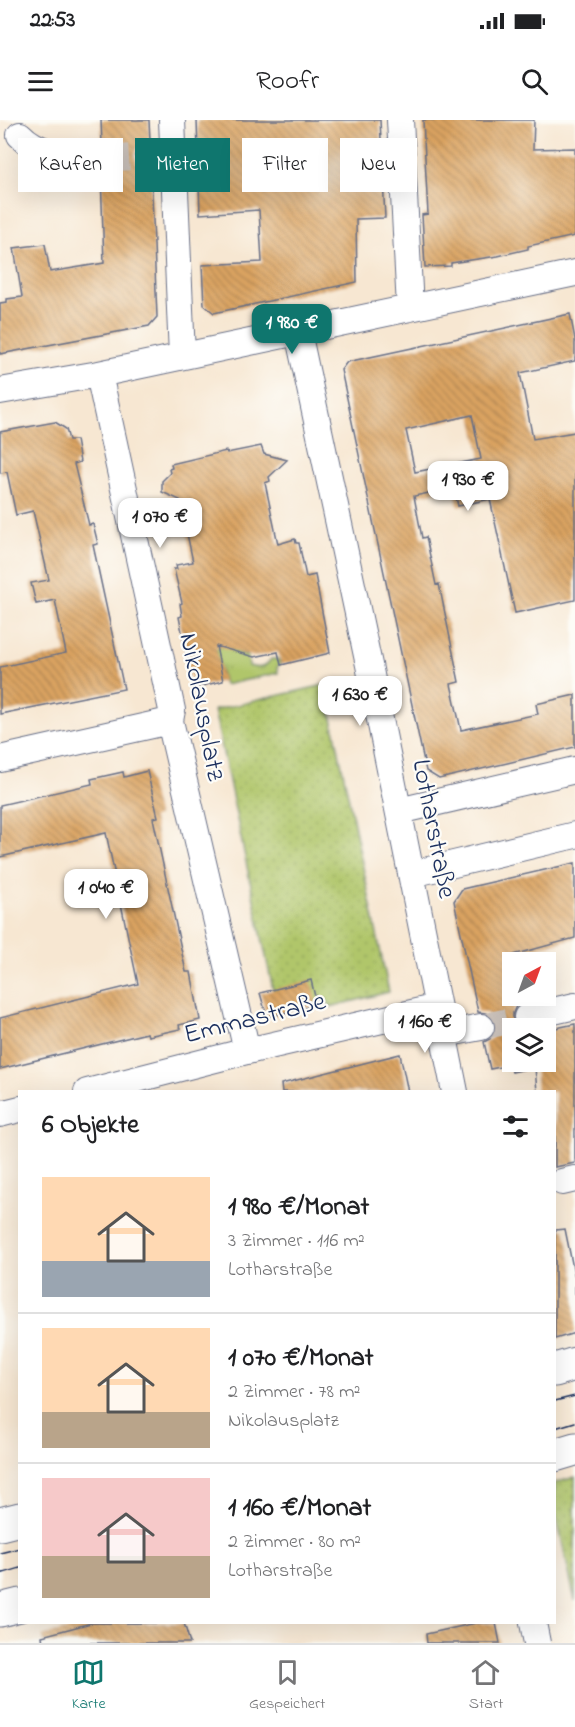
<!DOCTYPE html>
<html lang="de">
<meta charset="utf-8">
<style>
:root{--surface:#fff;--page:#f6f6f6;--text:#202124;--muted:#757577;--line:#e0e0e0;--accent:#0f766e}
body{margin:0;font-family:"Indie Flower",sans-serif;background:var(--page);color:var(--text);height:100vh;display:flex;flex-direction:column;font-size:22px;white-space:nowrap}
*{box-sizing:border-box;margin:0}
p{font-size:20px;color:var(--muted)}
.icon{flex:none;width:33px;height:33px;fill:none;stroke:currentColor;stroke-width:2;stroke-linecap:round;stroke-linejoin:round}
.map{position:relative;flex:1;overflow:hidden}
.details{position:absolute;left:18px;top:970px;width:538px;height:534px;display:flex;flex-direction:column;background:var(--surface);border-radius:0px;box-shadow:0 6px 24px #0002}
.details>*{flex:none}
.top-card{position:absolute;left:18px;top:18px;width:540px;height:54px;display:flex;gap:12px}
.needle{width:39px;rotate:41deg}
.buttons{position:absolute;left:502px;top:832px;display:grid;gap:12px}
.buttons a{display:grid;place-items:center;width:54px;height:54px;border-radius:0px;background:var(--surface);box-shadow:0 6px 24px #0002;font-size:30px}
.price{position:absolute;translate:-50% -51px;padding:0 14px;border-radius:12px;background:#fff;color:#222;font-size:20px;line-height:39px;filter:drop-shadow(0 2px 3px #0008)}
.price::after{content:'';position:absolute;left:50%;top:36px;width:18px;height:14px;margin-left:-9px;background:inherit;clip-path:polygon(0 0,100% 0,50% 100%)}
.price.selected{background:var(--accent);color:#fff}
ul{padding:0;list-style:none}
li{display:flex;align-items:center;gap:18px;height:150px;padding:0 24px}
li+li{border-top:2px solid var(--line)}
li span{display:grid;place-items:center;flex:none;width:168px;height:120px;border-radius:0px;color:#555}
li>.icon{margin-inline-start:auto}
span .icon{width:72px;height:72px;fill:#fffc;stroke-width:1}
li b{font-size:26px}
h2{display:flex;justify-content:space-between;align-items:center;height:72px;padding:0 24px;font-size:26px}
.tag{padding:0 21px;border-radius:0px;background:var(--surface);box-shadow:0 6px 24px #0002;font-size:21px;line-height:54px}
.tag.selected{background:var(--accent);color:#fff}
.status{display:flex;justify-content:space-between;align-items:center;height:42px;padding:0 30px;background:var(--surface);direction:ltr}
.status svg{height:16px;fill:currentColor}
header{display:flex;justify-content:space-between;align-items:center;height:78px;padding:0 24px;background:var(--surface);font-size:27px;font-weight:600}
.menu{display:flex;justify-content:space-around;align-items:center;height:84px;border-top:2px solid var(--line);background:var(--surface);font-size:16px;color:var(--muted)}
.menu a{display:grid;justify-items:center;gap:3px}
.menu .selected{color:var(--accent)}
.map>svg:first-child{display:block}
.grass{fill:url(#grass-tufts);stroke:#667a64;stroke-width:1.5}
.park{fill:url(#park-dots);stroke:#667a64;stroke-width:1.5}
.building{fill:url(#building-back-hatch);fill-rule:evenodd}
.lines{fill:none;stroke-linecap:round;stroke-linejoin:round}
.minor-tunnel{stroke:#cbc2bb;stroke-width:26;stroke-dasharray:26 13;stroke-linecap:butt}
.minor-casing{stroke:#686f87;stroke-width:28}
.major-casing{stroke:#686f87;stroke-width:35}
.minor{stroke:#fff;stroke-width:26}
.major{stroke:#fff;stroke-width:33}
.tram{stroke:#1b2f5e;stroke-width:1.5}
.labels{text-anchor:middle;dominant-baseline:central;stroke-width:4.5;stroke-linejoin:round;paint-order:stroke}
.street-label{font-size:27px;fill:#1b2f5e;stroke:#fdfcf7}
</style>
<div class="status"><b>22:53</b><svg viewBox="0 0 49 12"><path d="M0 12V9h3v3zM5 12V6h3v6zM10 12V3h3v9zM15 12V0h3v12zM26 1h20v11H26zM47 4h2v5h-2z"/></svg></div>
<header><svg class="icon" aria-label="menu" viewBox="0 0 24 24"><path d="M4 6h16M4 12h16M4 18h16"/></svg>Roofr<svg class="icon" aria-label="search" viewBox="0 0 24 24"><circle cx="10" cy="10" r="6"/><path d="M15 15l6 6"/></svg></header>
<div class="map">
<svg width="575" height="1523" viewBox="0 0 575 1523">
<defs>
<pattern id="grass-tufts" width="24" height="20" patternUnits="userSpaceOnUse" patternTransform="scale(1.5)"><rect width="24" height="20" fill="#b0c66a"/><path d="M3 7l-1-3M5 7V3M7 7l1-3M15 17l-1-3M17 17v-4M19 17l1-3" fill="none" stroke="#97aa5e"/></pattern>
<pattern id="park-dots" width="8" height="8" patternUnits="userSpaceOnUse" patternTransform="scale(1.5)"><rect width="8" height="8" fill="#b0c66a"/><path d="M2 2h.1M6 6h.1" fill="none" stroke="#97aa5e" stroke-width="1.8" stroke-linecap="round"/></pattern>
<pattern id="building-back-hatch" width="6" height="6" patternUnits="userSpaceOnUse" patternTransform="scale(1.5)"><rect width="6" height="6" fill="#daa360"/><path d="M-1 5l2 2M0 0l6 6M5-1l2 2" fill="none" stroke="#b08552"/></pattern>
</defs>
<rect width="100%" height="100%" fill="#fdfcf7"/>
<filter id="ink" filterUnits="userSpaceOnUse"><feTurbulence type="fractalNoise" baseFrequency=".0167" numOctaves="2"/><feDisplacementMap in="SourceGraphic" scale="12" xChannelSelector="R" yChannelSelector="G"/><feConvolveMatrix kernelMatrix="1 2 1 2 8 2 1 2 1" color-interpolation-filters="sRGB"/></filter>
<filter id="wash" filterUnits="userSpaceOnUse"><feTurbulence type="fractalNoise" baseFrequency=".008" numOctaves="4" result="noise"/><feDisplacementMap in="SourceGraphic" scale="24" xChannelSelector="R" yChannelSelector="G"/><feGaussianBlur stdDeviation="1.35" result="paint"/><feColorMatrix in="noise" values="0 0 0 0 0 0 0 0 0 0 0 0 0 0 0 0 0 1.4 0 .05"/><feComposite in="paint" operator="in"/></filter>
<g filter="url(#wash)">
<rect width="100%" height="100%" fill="#f7e7d2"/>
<path class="grass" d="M225,526L248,537L249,546C259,549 265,548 271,539H278L280,545L277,547L278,553L224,565L216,528Z"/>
<path class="park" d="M325,565L389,872L330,887L328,882L317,885L273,870L214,590Z
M575,1357V1481L555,1390V1363Z"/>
<g id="blocks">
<path class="building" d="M101,0H149L150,21L141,24L137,29L135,36L138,45L144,50L151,51L157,197L149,206L0,234V183L7,182V179L22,177L14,128L45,124L50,152L104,143L101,54L110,52L115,47L118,40L116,32L112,27L102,24Z
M197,0H380L385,98L356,99L357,162L214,193L204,185L202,145L262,142L259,90L200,94Z
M423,0H534L533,29L575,28V116L528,126V129L498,136L451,143V146L425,147L422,95L428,94Z
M570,194L575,219V241L520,253L533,319L575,312V480L515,493L490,379L458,386L454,368L414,376L422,418L426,417L436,465L439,464L459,562L451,564L461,610L538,594L536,584L575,575V627L439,659L426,651L341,250L347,242ZM472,295L481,339L415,352L406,310Z
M55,302L66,309L69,320H76L80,342L74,344L89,405L93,404L98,424L93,425L124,569L0,594V547L66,533L55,480L36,484L31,463L49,460L33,391L16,395L7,352L0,353V312Z
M261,326L264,334L287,340L269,357L270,361L265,363L278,424L295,419L296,423H299L306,457L315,455L330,533L281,545L278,532L254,537L216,526L223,561L193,568L179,497L182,496L180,484L182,483L174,449H177L176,445L193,442L180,380L162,372V361L170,353L169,349L172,348L171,344L226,331L227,333Z
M147,651L158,697L153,698L186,852H191L200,900L179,905L180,909L148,916L147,913L0,949V898L138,864L106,713L0,737V685L92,664L91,659L123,652L124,657Z
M575,743V818L513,835V876H518L519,881L524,882L516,886L513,893V901L519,909H513V942H546V910L575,904V1043L555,1047V972H537L535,947L512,952L510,945L490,949L484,922L490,919L495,912L496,904L493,898L486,893L478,892L454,781L462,769Z
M311,860L317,885L267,897L260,873Z
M400,934L408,972H282L281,964Z
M565,1109L575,1158V1213L555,1219V1110Z
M91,1503H184L190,1523H43L42,1516Z
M476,1503H496L500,1523H427L426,1514Z"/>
</g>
</g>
<g filter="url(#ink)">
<use href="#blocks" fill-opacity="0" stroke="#686f87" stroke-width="1.5"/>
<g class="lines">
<path class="minor-tunnel" d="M103,39L150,36
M481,907L527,897"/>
<g class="minor-casing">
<path id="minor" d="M172,0L182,236
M400,0L410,188
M20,15C42,38 73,35 103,39
M150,36L173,35
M298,212L369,545L455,972
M99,254L172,590L170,601L247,931
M0,271L99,254L575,153
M0,639L170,601
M399,691L575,650
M412,754L575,715
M527,897L575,886
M444,914L481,907
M87,972L247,931L438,887
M0,994L20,989
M562,1062L575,1059
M533,1503L537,1523"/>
</g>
<g class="major-casing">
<path id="major" d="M555,1250L575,1244
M555,1335L575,1329
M0,1404L20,1399
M0,1490L20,1485"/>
</g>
<use href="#minor" class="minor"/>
<use href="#major" class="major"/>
<path class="tram" d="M555,1281L575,1276
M555,1308L575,1302
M0,1433L20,1428
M0,1454L20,1448"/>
</g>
</g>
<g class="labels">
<g class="street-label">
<text transform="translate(201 587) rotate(79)">Nikolausplatz</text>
<text transform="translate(433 709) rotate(79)">Lotharstraße</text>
<text transform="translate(255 899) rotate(-14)">Emmastraße</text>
</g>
</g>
</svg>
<div class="buttons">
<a><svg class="needle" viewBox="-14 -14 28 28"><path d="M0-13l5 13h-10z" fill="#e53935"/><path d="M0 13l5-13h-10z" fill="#757577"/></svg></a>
<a><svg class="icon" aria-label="layers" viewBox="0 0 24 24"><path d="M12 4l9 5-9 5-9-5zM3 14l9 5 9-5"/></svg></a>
</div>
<b class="price selected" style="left:292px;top:235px">1 980 €</b>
<b class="price" style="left:468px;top:392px">1 930 €</b>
<b class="price" style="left:160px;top:429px">1 070 €</b>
<b class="price" style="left:360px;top:607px">1 630 €</b>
<b class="price" style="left:106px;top:800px">1 040 €</b>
<b class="price" style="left:425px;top:934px">1 160 €</b>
<div class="top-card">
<a class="tag">Kaufen</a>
<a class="tag selected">Mieten</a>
<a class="tag">Filter</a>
<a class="tag">Neu</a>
</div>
<section class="details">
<h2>6 Objekte<svg class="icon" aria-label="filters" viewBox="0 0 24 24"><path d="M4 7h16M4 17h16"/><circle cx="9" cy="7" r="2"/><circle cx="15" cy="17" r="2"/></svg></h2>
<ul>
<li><span style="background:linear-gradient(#ffd9b3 70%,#9aa5b1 0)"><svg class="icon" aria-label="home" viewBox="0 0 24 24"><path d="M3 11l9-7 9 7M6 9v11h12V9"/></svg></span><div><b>1 980 €/Monat</b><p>3 Zimmer · 116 m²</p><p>Lotharstraße</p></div></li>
<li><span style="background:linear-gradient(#ffd9b3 70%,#b9a48a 0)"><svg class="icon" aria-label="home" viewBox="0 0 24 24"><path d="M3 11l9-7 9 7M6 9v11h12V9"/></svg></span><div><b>1 070 €/Monat</b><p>2 Zimmer · 78 m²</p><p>Nikolausplatz</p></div></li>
<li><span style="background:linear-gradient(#f6c9c9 65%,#b9a48a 0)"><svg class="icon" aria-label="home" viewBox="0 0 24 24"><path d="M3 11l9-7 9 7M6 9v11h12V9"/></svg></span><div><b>1 160 €/Monat</b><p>2 Zimmer · 80 m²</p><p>Lotharstraße</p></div></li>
</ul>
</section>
</div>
<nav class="menu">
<a class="selected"><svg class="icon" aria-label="map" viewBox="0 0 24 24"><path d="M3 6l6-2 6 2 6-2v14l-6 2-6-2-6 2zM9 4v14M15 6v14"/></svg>Karte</a>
<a><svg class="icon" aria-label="saved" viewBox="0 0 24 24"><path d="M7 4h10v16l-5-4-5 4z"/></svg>Gespeichert</a>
<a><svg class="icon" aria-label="home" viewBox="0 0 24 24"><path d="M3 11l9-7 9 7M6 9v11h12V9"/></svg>Start</a>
</nav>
